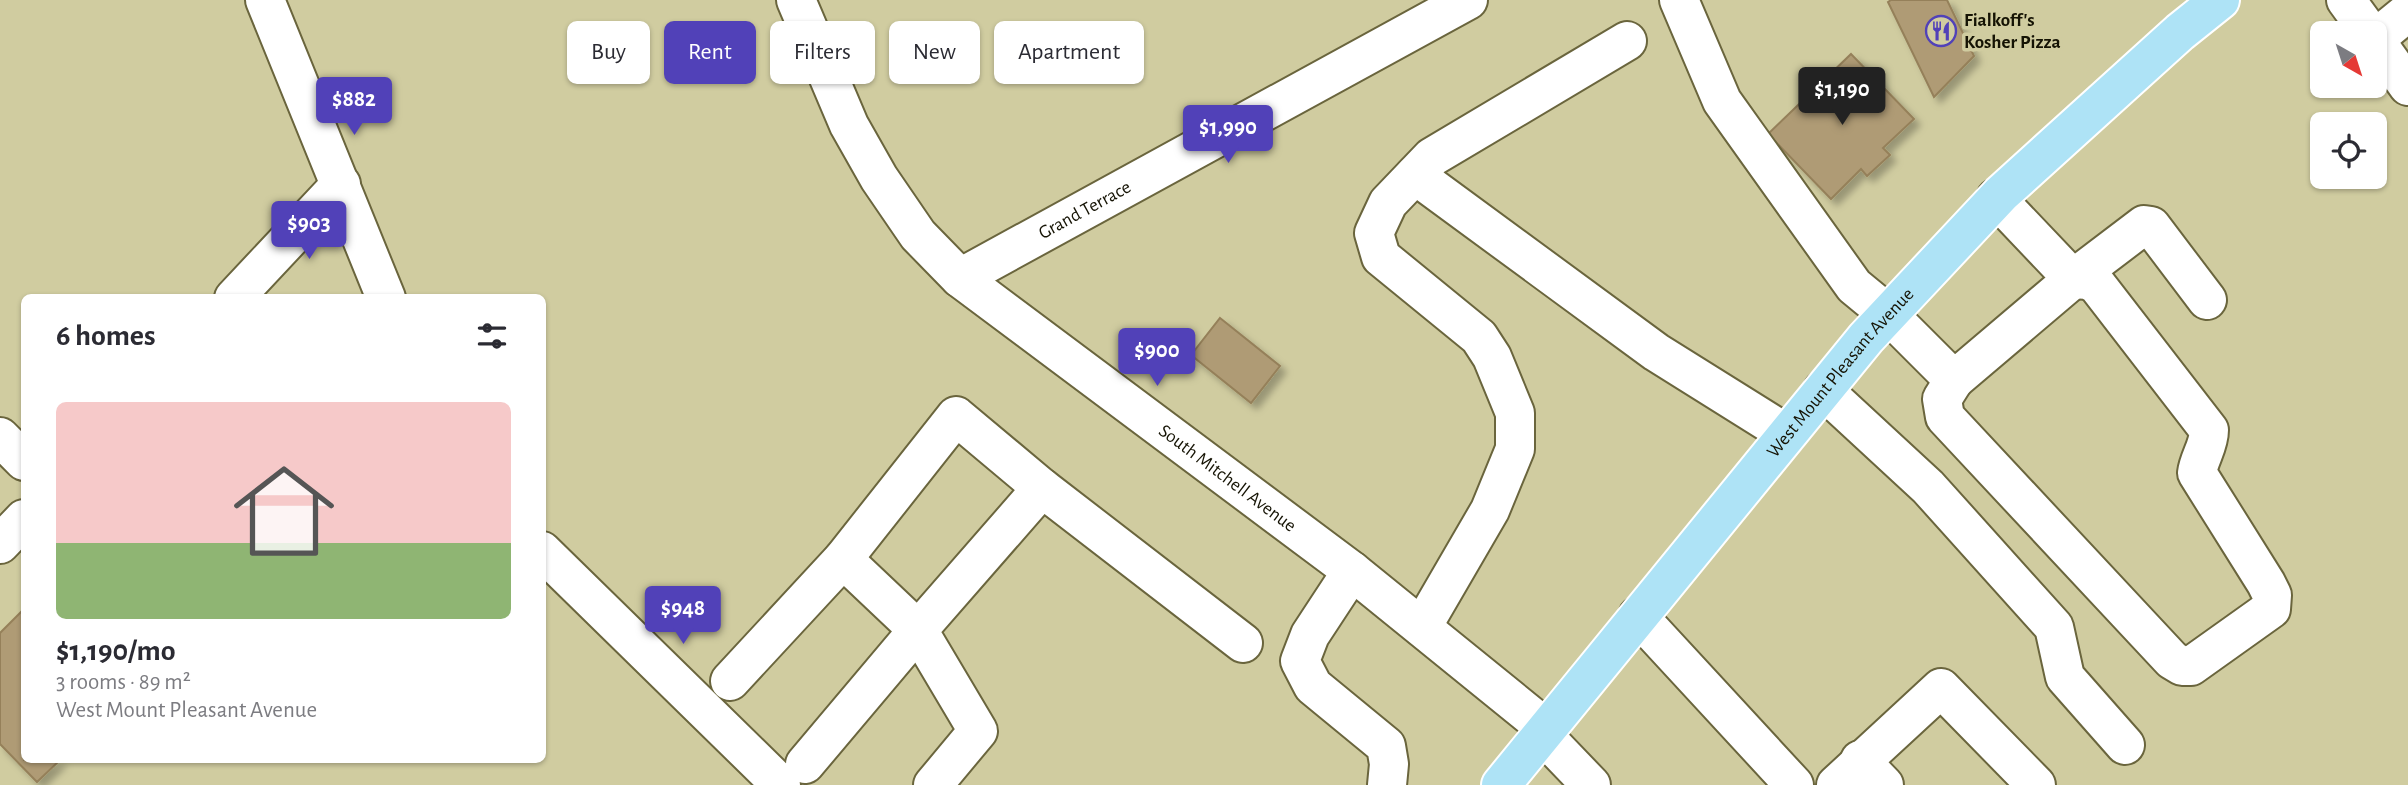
<!DOCTYPE html>
<meta charset="utf-8">
<style>
:root{--surface:#fff;--page:#f7f7f7;--text:#2b2b33;--muted:#7c7c81;--accent:#5141b8}
body{margin:0;font-family:"Alegreya Sans",sans-serif;background:var(--page);color:var(--text);height:100vh;display:flex;flex-direction:column;font-size:26px;white-space:nowrap}
*{box-sizing:border-box;margin:0}
p{font-size:23px;color:var(--muted)}
.icon{flex:none;width:38px;height:38px;fill:none;stroke:currentColor;stroke-width:2;stroke-linecap:round;stroke-linejoin:round}
.map{position:relative;flex:1;overflow:hidden}
.side{position:absolute;left:21px;top:294px;width:525px;height:469px;display:flex;flex-direction:column;background:var(--surface);border-radius:10px;box-shadow:0 2px 5px #0004}
.side>*{flex:none}
.hud{position:absolute;left:567px;top:21px;width:665px;height:63px;display:flex;gap:14px}
.needle{width:46px;rotate:141deg}
.buttons{position:absolute;left:2310px;top:21px;display:grid;gap:14px}
.buttons a{display:grid;place-items:center;width:77px;height:77px;border-radius:10px;background:var(--surface);box-shadow:0 2px 5px #0004;font-size:35px}
.price{position:absolute;translate:-50% -60px;padding:0 16px;border-radius:7px;background:var(--accent);color:#fff;font-size:23px;line-height:46px;filter:drop-shadow(0 2px 4px #0008)}
.price::after{content:'';position:absolute;left:50%;top:42px;width:21px;height:16px;margin-left:-10px;background:inherit;clip-path:polygon(0 0,100% 0,50% 100%)}
.price.selected{background:#222;color:#fff}
ul{padding:0;list-style:none}
li{display:grid;align-content:center;gap:14px;height:371px;padding:0 35px}
li span{display:grid;place-items:center;height:217px;border-radius:10px;color:#555}
li>.icon{margin-inline-start:auto}
span .icon{width:126px;height:126px;fill:#fffc;stroke-width:1}
li b{font-size:30px}
h2{display:flex;justify-content:space-between;align-items:center;height:84px;padding:0 35px;font-size:30px}
.pill{padding:0 24px;border-radius:10px;background:var(--surface);box-shadow:0 2px 5px #0004;font-size:24px;line-height:63px}
.pill.selected{background:var(--accent);color:#fff}
.map>svg:first-child{display:block}
.building{fill:#af9b74;stroke:#95805a;stroke-width:2;filter:url(#shadow)}
.lines{fill:none;stroke-linecap:round;stroke-linejoin:round}
.minor-casing{stroke:#6a653d;stroke-width:42}
.major-casing{stroke:#fff;stroke-width:42}
.minor{stroke:#fff;stroke-width:38}
.major{stroke:#aee3f6;stroke-width:38}
.labels{text-anchor:middle;dominant-baseline:central;stroke-width:7;stroke-linejoin:round;paint-order:stroke}
.poi-label{font-size:19px;font-weight:bold;fill:#151304;stroke:#d0cca0;text-anchor:start}
.street-label{font-size:19px;fill:#151304;stroke:#d0cca0}
</style>
<div class="map">
<svg width="2408" height="785" viewBox="0 0 2408 785">
<defs>
<filter id="shadow"><feDropShadow dx="6" dy="6" stdDeviation="3.5" flood-color="#0004"/></filter>
</defs>
<rect width="100%" height="100%" fill="#d0cca0"/>
<path class="building" d="M1891,0H1947L1974,56L1934,97L1888,2Z
M1851,54L1914,119L1883,148L1890,155L1867,176L1861,169L1831,199L1768,134Z
M1220,318L1280,366L1251,403L1191,355Z
M24,609V760H60L37,782L0,744V633Z"/>
<g class="lines">
<g class="minor-casing">
<g id="minor">
<path d="M265,0L386,298"/>
<path id="s1" d="M796,0L849,125L879,178L918,235L960,278L1352,571L1537,721L1542,734L1591,785"/>
<path d="M1679,0L1722,101L1854,286L1888,314L1954,380L2073,279L1996,198"/>
<path d="M2346,0L2370,33"/>
<path d="M2375,39L2408,12"/>
<path d="M2375,40L2408,86"/>
<path d="M1415,175L1656,352L1787,434"/>
<path id="s2" d="M960,278L1468,0"/>
<path d="M2073,279L2144,225L2151,226L2207,300"/>
<path d="M234,298L341,184"/>
<path d="M1954,380L1942,399L1945,417L2172,660L2182,666H2191L2271,609L2272,595L2266,583L2197,473C2199,458 2209,446 2209,430L2097,285L2088,280L2073,279"/>
<path d="M1823,390L1928,487L2054,627L2065,677L2125,745"/>
<path d="M0,437L24,461"/>
<path d="M0,544L24,519"/>
<path d="M542,551L781,785"/>
<path d="M1352,571L1310,635L1300,661L1313,686L1386,746L1389,764L1387,785"/>
<path d="M1638,616L1794,785"/>
<path d="M1422,627L1490,510L1515,449V413L1492,357L1479,337L1381,257L1374,233L1388,203L1432,157L1627,41"/>
<path d="M730,681L843,559L956,416L1042,488"/>
<path d="M1860,760L1884,785"/>
<path d="M805,764L918,630L843,559"/>
<path d="M933,785L978,731L918,630L1042,488L1243,643"/>
<path d="M1836,785L1941,688L2036,785"/>
</g>
</g>
<g class="major-casing">
<g id="major">
<path id="s3" d="M1501,785L1866,338L2001,194L2180,32L2220,0"/>
</g>
</g>
<use href="#minor" class="minor"/>
<use href="#major" class="major"/>
</g>
<defs>
<g id="restaurant-ring" transform="scale(1.575)"><circle r="9.5" fill="#d0cca0" stroke="#5141b8" stroke-width="1.5"/><path d="M-5-6h1v4h1v-4h1v4h1v-4h1v5L-1.5 .5V6h-2V.5L-5-1ZM5-6V6H3V1.5H1.5Q1.5-4 5-6Z" fill="#5141b8"/></g>
</defs>
<g fill-rule="evenodd">
<use href="#restaurant-ring" x="1941" y="31"/>
</g>
<g class="labels">
<g class="poi-label">
<text x="1964" y="20">Fialkoff's<tspan x="1964" dy="22">Kosher Pizza</tspan></text>
</g>
<g class="street-label">
<text stroke="none"><textPath href="#s2" startOffset="142">Grand Terrace</textPath></text>
<text stroke="none"><textPath href="#s3" startOffset="534">West Mount Pleasant Avenue</textPath></text>
<text stroke="none"><textPath href="#s1" startOffset="660">South Mitchell Avenue</textPath></text>
</g>
</g>
</svg>
<div class="buttons">
<a><svg class="needle" viewBox="-14 -14 28 28"><path d="M0-13l5 13h-10z" fill="#e53935"/><path d="M0 13l5-13h-10z" fill="#7c7c81"/></svg></a>
<a><svg class="icon" aria-label="locate" viewBox="0 0 24 24"><circle cx="12" cy="12" r="6"/><path d="M12 2v4M12 18v4M2 12h4M18 12h4"/></svg></a>
</div>
<b class="price selected" style="left:1842px;top:127px">$1,190</b>
<b class="price" style="left:354px;top:137px">$882</b>
<b class="price" style="left:1228px;top:165px">$1,990</b>
<b class="price" style="left:309px;top:261px">$903</b>
<b class="price" style="left:1157px;top:388px">$900</b>
<b class="price" style="left:683px;top:646px">$948</b>
<div class="hud">
<a class="pill">Buy</a>
<a class="pill selected">Rent</a>
<a class="pill">Filters</a>
<a class="pill">New</a>
<a class="pill">Apartment</a>
</div>
<section class="side">
<h2>6 homes<svg class="icon" aria-label="filters" viewBox="0 0 24 24"><path d="M4 7h16M4 17h16"/><circle cx="9" cy="7" r="2"/><circle cx="15" cy="17" r="2"/></svg></h2>
<ul>
<li><span style="background:linear-gradient(#f6c9c9 65%,#8fb573 0)"><svg class="icon" aria-label="home" viewBox="0 0 24 24"><path d="M3 11l9-7 9 7M6 9v11h12V9"/></svg></span><div><b>$1,190/mo</b><p>3 rooms · 89 m²</p><p>West Mount Pleasant Avenue</p></div></li>
</ul>
</section>
</div>
